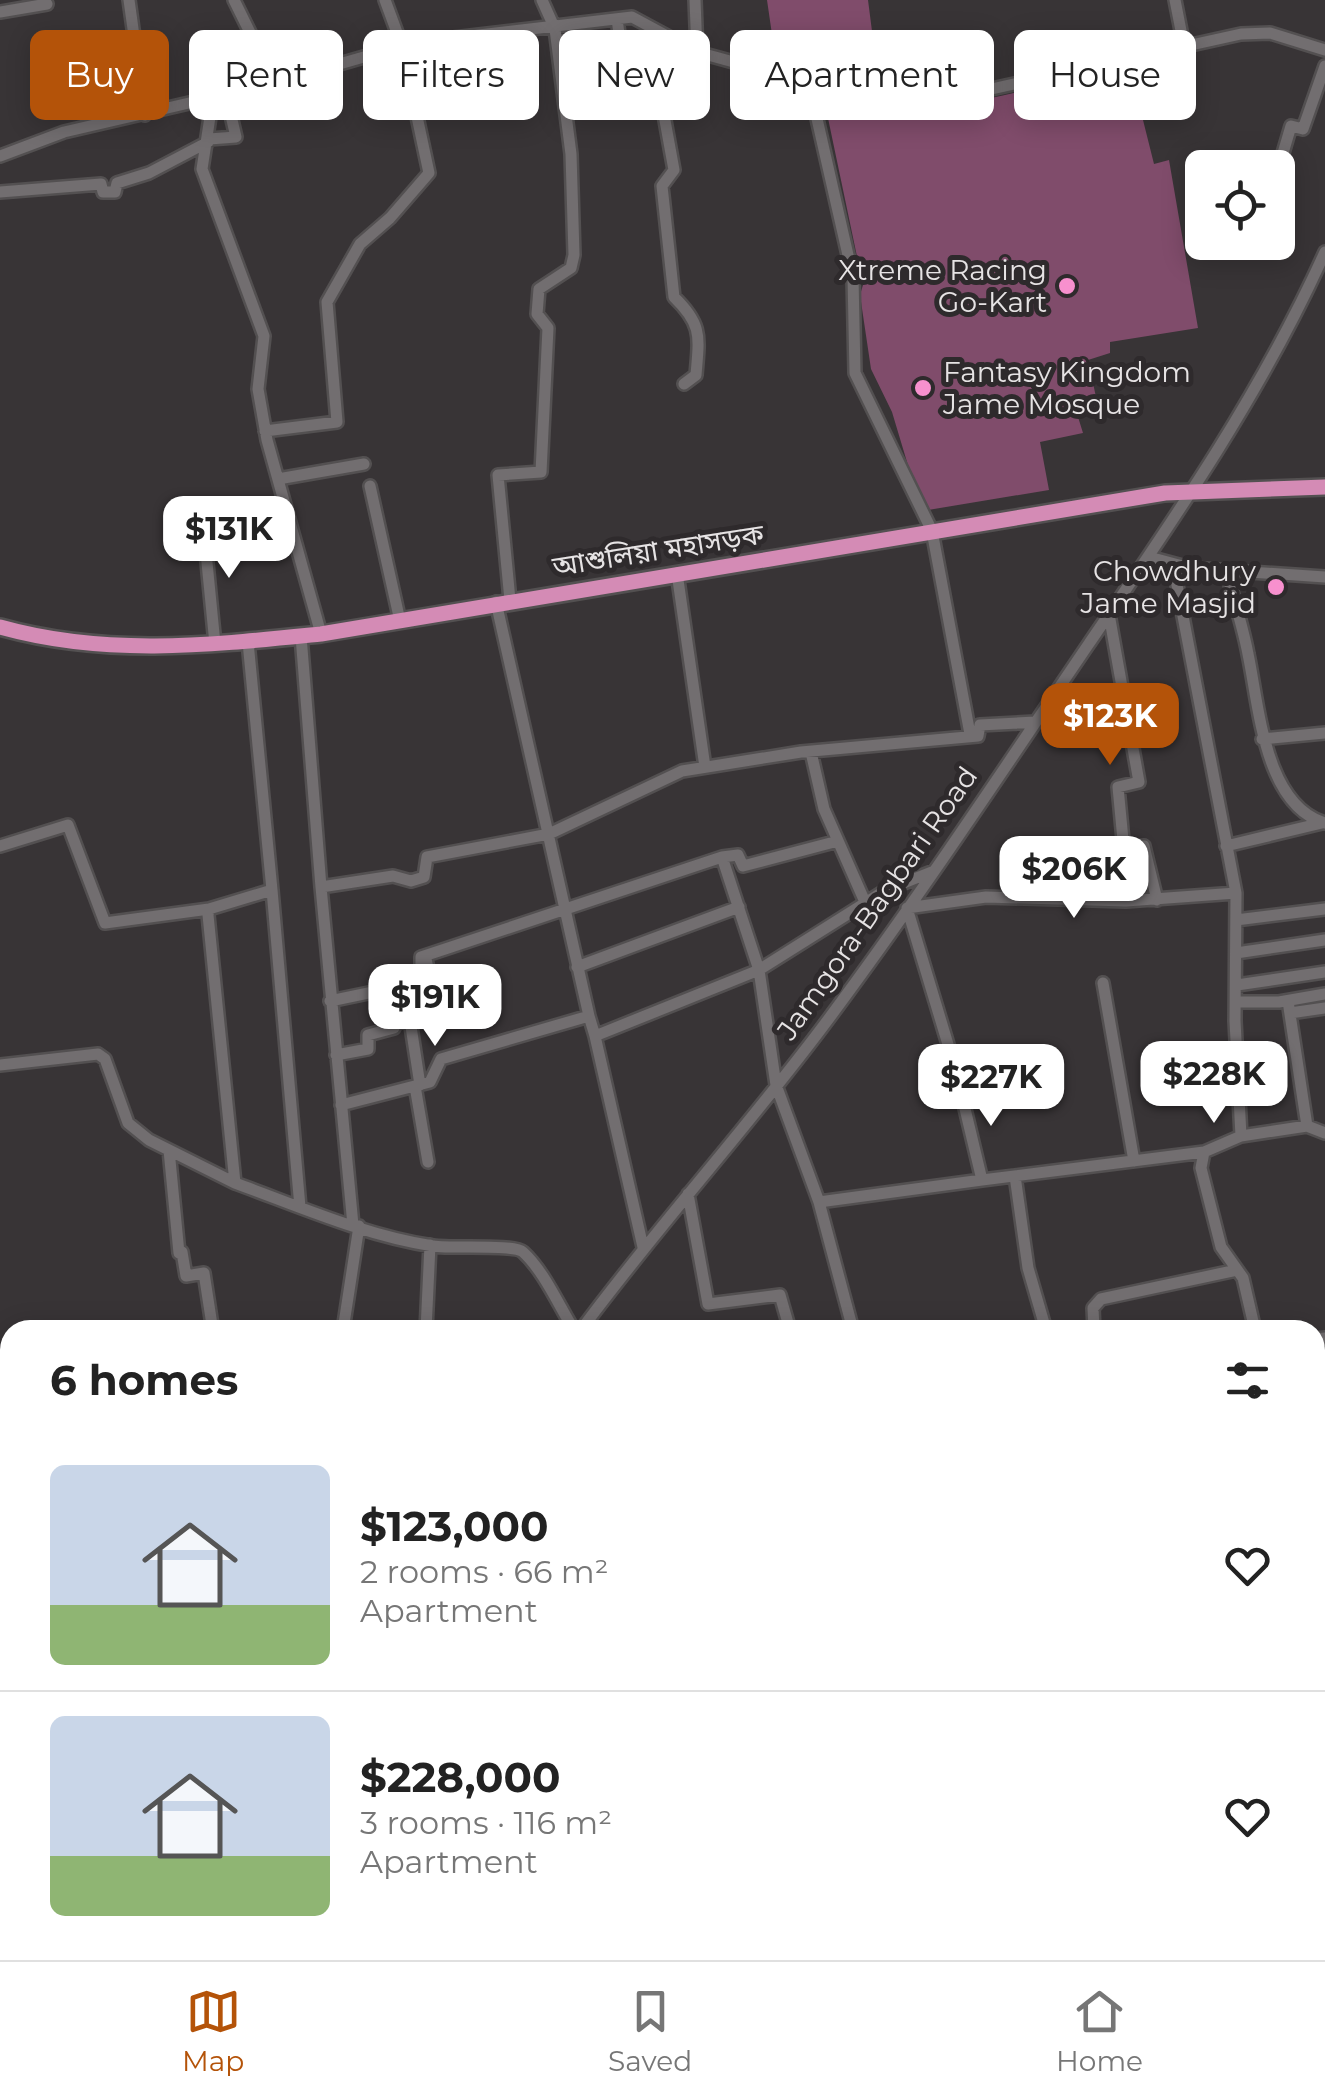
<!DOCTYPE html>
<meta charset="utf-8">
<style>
:root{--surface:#fff;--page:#f6f6f6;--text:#222;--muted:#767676;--line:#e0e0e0;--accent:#b45309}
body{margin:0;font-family:Montserrat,"Noto Sans Bengali",sans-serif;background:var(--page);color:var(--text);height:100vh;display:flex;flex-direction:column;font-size:38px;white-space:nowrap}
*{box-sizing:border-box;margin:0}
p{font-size:32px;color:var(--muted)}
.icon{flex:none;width:55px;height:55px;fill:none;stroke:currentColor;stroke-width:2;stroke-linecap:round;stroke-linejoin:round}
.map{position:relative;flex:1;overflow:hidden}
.side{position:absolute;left:0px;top:1320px;width:1325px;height:640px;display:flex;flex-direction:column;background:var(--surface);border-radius:30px 30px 0 0;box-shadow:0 5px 25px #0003}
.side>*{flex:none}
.top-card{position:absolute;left:30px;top:30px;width:1265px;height:90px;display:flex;gap:20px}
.fabs{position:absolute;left:1185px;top:150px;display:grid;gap:20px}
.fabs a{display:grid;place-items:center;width:110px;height:110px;border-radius:15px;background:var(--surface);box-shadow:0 5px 25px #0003;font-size:50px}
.price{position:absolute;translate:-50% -85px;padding:0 22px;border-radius:20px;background:#fff;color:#222;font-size:32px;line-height:65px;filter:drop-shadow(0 2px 5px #0008)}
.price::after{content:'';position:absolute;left:50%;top:60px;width:30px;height:22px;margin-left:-15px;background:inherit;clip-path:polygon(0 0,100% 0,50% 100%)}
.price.current{background:var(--accent);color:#fff}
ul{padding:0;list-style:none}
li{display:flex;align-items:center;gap:30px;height:250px;padding:0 50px}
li+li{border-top:2px solid var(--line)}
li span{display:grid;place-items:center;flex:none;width:280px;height:200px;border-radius:15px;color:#555}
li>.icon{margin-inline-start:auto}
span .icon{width:120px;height:120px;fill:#fffc;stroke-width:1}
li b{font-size:42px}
h2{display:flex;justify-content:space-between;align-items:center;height:120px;padding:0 50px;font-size:42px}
.chip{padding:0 35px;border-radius:15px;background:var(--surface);box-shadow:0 5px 25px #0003;font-size:35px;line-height:90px}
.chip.current{background:var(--accent);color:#fff}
.tab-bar{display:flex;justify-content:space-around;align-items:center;height:140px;border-top:2px solid var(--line);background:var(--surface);font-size:28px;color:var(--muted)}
.tab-bar a{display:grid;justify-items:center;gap:5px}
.tab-bar .current{color:var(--accent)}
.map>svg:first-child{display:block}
.green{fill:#804c6b}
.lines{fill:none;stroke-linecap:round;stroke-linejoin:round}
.minor-casing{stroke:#535051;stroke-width:16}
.highway-casing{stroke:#535051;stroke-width:20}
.minor{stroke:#726e70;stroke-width:11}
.highway{stroke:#d48bb5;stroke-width:15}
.poi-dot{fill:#f790ce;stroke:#2e2a2c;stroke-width:4}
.labels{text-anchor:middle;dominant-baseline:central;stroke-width:10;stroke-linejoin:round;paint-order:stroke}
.poi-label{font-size:28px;fill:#e6e3e4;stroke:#2e2a2c;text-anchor:end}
.street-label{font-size:28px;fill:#e6e3e4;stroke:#2e2a2c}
</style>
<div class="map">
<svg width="1325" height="1960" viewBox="0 0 1325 1960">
<rect width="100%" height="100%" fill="#383436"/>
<path class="green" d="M767,0H868L882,109C963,113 1050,82 1129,64L1154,164L1169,160L1198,328L1110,342V353L1088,360L1096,397L1074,404L1083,433L1040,442L1049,490L928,510L910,472L892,412L871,369L860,295L863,285L820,80L777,69Z"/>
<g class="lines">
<g class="minor-casing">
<path id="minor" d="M129,0L145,115
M234,0L269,71
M695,0L697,52
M1175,0L1184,46
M0,12L47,4
M617,19L626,85L640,98L662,104L674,170L662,186L674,297C703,325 699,337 696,375L684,384
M814,84L815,110L853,277L855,373L932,531L970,734
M202,100L210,117L202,169L264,336L258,389L267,440L321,634
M209,139L236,137L225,90
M0,156L64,132L202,100L269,71L322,69L402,46L445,39L632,17L697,52L887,104L909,105L978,92L1241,34L1270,33L1325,50
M1278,170L1291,126L1303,129L1325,66
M0,192L101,184L103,192H115L117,183L149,173L208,142
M265,431L337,422L327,302L360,244L390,218L429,173L402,46L385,0
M278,479L364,464
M370,486L400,621
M203,522L215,644
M1149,557L1190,568L1325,577
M1173,564L1236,893L1235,1021L1241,1136L1204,1152L1201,1168L1221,1247L1243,1278L1255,1330
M1226,571C1234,599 1243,627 1248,654C1259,705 1264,805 1325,823
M677,573L705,767
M510,600L498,475L541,472L548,328L537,314L539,289L571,268L574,255L571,154L555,29L542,0
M496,602L589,1016
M1109,614L1139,782L1118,787L1123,840L1129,848L1144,846L1157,900
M301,636L321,887L393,876L411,881L424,877L427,857L549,834L682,771L801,752L978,736L980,725L1035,722
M1262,739L1325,733
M811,752L824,809L865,902
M0,846L68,825L105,923L209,909
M1226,846L1322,823
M722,857L738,855L743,866L838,841
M321,887L353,1225
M272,890L300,1207
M1236,920L1325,909
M1236,953L1325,940
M577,967L739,907
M1103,983L1134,1161
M1237,985L1325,972
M330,1001L402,986L421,977V957L722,857L759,970L776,1085L819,1202L982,1180
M1288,1001L1307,1126
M1237,1002H1279L1325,994
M1290,1013L1325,1008
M410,1020L420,1085
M595,1036L643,1247
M336,1055L368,1049V1035L394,1028L396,1022L438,1016L426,959
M0,1065L98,1054L105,1059L128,1123L149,1140L235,1183L208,915L209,909L272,890L248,642
M415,1086L428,1162
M341,1105L430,1082L441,1059L589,1016L595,1036L759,970L886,890L934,871
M1241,1136L1307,1126L1325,1133
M169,1150L179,1253L182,1252L186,1276L204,1273L212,1325
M1204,1152L982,1180L956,1071L907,908L986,897L1126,901L1236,893
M1015,1176L1028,1268L1046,1330
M235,1183C298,1206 366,1236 433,1246C453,1249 514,1244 523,1252C544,1271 559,1306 574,1330
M688,1194L708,1304L780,1295L790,1330
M819,1202L853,1330
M343,1330L359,1226
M426,1330L430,1245
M581,1330C660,1223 751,1124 830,1017C920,896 1003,770 1088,645C1175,518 1262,392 1325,252
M1094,1330L1093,1308L1101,1299L1237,1270
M1315,1339L1325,1338
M1315,1411L1325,1408
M0,1414L10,1411
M0,1520L10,1518
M1315,1528L1325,1527
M1315,1592L1325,1591
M1315,1647L1325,1643
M0,1747L10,1743
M1316,1780L1322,1779L1325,1792
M0,1817L10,1849
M0,1926L10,1918
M614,1950L616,1960
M689,1950L692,1960
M791,1950L793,1960
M929,1950L932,1960
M1022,1950L1025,1960
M1201,1950L1204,1960
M1260,1950L1262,1960
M649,1960L679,1950
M866,1960L908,1950"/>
</g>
<g class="highway-casing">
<path id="highway" d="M0,627C107,657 212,645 321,634L1165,493L1325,487"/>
</g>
<use href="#minor" class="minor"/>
<use href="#highway" class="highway"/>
</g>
<g class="poi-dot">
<circle cx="1067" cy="286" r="10"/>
<circle cx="923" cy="388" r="10"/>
<circle cx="1276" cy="587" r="10"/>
</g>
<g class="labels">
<g class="poi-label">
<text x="1047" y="270">Xtreme Racing<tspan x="1047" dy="32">Go-Kart</tspan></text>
<text x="943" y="372" text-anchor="start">Fantasy Kingdom<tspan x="943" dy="32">Jame Mosque</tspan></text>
<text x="1256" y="571">Chowdhury<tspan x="1256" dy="32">Jame Masjid</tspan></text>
</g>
<g class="street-label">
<text transform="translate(658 550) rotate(-9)">আশুলিয়া মহাসড়ক</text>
<text transform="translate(877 903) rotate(-55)">Jamgora-Bagbari Road</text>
</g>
</g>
</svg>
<div class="fabs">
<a><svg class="icon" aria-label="locate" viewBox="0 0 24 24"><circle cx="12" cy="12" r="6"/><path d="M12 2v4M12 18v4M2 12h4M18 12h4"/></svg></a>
</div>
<b class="price" style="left:229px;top:581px">$131K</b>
<b class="price current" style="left:1110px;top:768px">$123K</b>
<b class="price" style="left:1074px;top:921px">$206K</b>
<b class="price" style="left:435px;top:1049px">$191K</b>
<b class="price" style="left:1214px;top:1126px">$228K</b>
<b class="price" style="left:991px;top:1129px">$227K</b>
<div class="top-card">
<a class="chip current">Buy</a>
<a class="chip">Rent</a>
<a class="chip">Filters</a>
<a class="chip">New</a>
<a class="chip">Apartment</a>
<a class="chip">House</a>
</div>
<section class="side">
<h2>6 homes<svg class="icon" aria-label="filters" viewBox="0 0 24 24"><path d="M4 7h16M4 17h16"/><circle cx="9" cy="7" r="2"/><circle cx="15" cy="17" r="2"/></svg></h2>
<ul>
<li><span style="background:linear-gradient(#c9d6e8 70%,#8fb573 0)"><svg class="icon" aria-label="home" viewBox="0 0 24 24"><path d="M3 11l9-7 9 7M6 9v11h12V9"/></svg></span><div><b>$123,000</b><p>2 rooms · 66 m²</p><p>Apartment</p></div><svg class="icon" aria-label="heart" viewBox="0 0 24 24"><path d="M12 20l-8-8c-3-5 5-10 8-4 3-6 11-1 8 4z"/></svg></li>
<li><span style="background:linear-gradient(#c9d6e8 70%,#8fb573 0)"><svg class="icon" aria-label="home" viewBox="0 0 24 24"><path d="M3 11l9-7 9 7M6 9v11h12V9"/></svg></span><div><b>$228,000</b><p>3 rooms · 116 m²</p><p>Apartment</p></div><svg class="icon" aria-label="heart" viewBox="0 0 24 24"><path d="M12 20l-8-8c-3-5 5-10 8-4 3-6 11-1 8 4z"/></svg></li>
</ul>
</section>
</div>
<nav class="tab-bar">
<a class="current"><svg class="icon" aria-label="map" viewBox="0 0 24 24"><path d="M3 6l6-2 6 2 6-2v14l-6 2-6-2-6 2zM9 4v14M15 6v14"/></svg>Map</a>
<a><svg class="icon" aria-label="saved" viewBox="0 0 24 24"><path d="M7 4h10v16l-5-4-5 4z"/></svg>Saved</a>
<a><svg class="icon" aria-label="home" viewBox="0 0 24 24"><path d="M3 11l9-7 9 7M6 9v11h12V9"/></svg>Home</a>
</nav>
